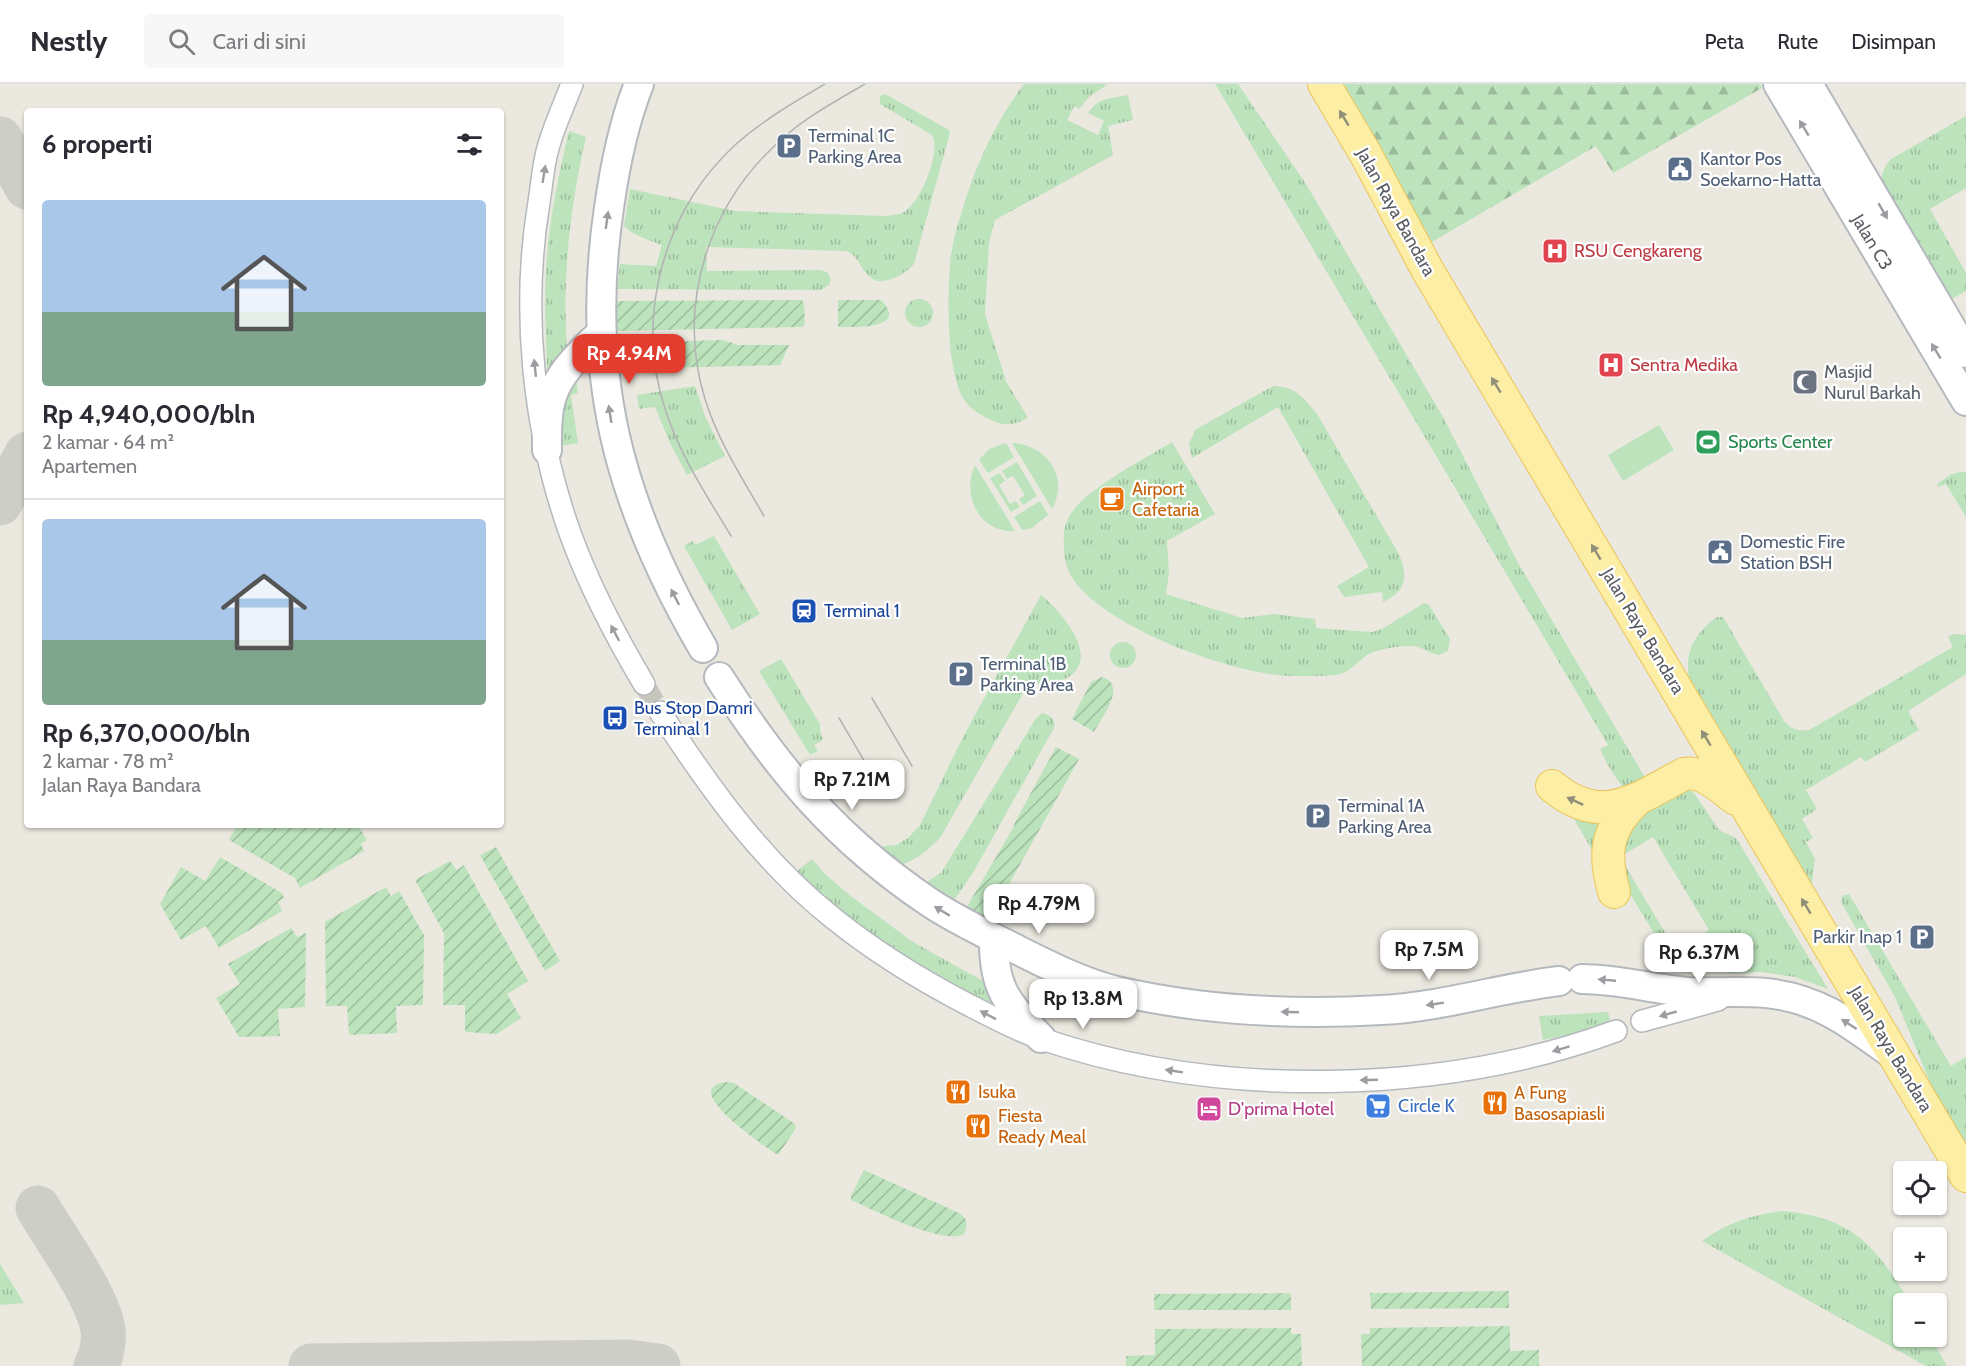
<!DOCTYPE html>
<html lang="id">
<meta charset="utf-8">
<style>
:root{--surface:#fff;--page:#f7f7f7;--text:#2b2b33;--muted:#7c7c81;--line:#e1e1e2;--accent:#e23d2e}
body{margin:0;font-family:Cabin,sans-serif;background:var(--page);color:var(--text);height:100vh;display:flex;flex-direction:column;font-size:22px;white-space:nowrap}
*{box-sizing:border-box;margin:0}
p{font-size:20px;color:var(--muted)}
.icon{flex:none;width:33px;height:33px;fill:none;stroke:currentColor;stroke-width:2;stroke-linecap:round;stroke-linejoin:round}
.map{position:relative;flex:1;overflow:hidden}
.side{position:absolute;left:24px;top:24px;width:480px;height:720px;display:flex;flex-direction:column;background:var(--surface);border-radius:6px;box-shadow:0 2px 4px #0004}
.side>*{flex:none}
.fabs{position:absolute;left:1893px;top:1077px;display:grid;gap:12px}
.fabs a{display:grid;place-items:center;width:54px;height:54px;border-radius:6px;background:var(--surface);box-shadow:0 2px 4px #0004;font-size:30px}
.price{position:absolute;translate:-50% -51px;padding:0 14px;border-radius:12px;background:#fff;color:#222;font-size:20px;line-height:39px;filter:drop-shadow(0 2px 3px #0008)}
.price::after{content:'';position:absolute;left:50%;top:36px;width:18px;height:14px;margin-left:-9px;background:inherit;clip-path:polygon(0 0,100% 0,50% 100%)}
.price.active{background:var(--accent);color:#fff}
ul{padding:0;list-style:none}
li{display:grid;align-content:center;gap:12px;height:318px;padding:0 18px}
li+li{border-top:2px solid var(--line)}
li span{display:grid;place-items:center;height:186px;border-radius:6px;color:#555}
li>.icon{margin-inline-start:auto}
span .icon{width:108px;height:108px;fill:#fffc;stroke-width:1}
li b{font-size:26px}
h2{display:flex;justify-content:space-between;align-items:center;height:72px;padding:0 18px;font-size:26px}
header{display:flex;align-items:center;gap:36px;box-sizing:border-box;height:84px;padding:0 30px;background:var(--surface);border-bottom:2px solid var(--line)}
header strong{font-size:28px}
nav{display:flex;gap:33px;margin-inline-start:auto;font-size:21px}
.search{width:420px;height:54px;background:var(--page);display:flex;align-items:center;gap:15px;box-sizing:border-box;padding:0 21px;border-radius:6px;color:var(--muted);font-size:22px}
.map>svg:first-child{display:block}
.grass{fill:url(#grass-tufts);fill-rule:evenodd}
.forest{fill:url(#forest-firs)}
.park{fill:#bce3bc}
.garden{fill:url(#garden-furrows)}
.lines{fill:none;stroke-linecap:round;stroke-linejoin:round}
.taxiway{stroke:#cecec8;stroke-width:45}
.street-tunnel{stroke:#c6c6bf;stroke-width:21;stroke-dasharray:21 10;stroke-linecap:butt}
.street-casing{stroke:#b5b8bc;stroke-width:24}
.secondary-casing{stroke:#b5b9be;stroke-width:32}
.primary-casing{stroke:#ecc358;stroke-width:34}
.street{stroke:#fff;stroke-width:21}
.secondary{stroke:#fff;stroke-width:28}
.primary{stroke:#fceea4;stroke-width:32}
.tram{stroke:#b1b2b2;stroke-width:1.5}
.oneway{fill:#918f78}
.oneway2{fill:#9b9da0}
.labels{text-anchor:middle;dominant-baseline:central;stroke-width:4.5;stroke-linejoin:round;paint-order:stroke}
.service-label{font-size:18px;fill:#4e5e75;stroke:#fff;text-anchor:start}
.street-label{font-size:18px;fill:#585c60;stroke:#fff}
.health-label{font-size:18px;fill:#be3a42;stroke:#fff;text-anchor:start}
.worship-label{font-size:18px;fill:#5b616d;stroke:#fff;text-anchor:start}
.leisure-label{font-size:18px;fill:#27864d;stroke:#fff;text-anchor:start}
.food-label{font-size:18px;fill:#c56008;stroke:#fff;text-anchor:start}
.transit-label{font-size:18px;fill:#164399;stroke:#fff;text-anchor:start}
.shop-label{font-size:18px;fill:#366cbe;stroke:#fff;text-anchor:start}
.hotel-label{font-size:18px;fill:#b23c85;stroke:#fff;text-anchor:start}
</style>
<header>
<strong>Nestly</strong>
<div class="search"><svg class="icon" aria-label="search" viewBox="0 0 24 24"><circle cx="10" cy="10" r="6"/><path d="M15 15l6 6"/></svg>Cari di sini</div>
<nav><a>Peta</a><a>Rute</a><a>Disimpan</a></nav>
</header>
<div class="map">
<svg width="1966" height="1282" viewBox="0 0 1966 1282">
<defs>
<pattern id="grass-tufts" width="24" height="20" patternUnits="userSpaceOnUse" patternTransform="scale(1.5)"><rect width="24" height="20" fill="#bce3bc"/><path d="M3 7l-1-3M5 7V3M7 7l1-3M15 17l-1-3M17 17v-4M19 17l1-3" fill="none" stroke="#9cbb9c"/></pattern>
<pattern id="forest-firs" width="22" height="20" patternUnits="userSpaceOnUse" patternTransform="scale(1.5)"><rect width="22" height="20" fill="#bce3bc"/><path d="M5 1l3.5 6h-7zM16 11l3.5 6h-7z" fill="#9cbb9c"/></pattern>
<pattern id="garden-furrows" width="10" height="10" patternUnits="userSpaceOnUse" patternTransform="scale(1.5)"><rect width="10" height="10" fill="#bce3bc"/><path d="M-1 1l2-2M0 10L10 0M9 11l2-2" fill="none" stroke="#9cbb9c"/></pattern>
</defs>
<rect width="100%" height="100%" fill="#ebe9df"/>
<path class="grass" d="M1024,0H1108L1089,13L1079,25L1074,22L1067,36L1098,51L1104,37L1088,29C1099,13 1110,15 1128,11L1133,36L1108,42L1113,71L995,136L989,159L985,230L1006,297L1028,334C1009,343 1003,342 985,333C975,328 967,322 962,312C946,281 947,207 951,171C953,157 957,141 962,127C975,82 996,37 1024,0Z
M1215,0H1238L1306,100L1443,333L1517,477L1650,702L1632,714C1619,699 1608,684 1600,665L1608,661Z
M885,10L949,46L950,49L914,180C905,190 891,198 877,197C858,188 861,172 846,167L706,163L707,187L820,186L827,188L831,196L829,201L821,206L617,205L620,180L656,182L662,161C649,156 634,152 624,142L630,105L735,127L886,132C891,131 900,131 904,128C920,119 942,67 932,51L880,20V12Z
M1966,32V104L1930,125L1966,189V207L1950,216L1880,106C1881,93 1882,85 1891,75Z
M569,47L586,53C570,123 562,194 567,265L549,289L547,287C546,253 544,219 546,185C549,138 558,92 569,47Z
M905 229a14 14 0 1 1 28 0a14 14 0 1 1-28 0Z
M575,285L578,309L571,311L578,359L560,362L556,334Z
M695,302L705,332L725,372L687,391L670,359L655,323L639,325L637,311Z
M1273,302C1295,302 1304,314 1317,330L1399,470C1408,493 1407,507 1383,518L1382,508L1344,513L1337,502L1369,483L1278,323L1192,374L1189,360L1195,346Z
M1172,358L1215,430L1167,457L1169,489L1166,510L1242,534L1273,530L1315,535L1316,544L1372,548L1382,545L1424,519L1429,521L1450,555L1448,567L1439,571C1431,570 1425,565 1418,563C1406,560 1379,565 1369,570C1360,575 1353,585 1343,589C1336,593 1299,592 1289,592C1232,590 1102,543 1071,492C1066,483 1064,472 1064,462C1063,450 1064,441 1070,431C1084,406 1146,374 1172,358Z
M1960,388H1966V433L1946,400L1938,403L1937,400L1952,390Z
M714,452L760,530L732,546L684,462L693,457L695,461Z
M1041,511C1065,531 1108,582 1057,598C1046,602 1036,596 1026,604L940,754C925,769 913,779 891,783L867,764L896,761L908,754L920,741L963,653Z
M1717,533H1723L1784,637C1792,646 1797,647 1809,646L1953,563L1948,553L1953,550L1966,551V590L1908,627L1919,646L1865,678L1861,673L1806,706L1817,725L1802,735L1813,754L1806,758L1815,775L1811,807L1690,601C1684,571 1691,552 1717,533Z
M1110 571a13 13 0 1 1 26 0a13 13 0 1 1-26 0Z
M781,575L820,640V647L823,656L814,661L818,667L810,671L759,587Z
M1042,629C1050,631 1056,635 1054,644L974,787L949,824L917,804L941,789L1036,634Z
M1686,705L1694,709L1719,746L1736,754L1828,905L1795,893L1761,888L1731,889L1676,877L1668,872L1613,782L1622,741ZM1653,753L1709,846L1676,867L1620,773Z
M1574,735L1595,739H1611L1595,771Z
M812,775L825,790L852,813L913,858L983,897L991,918L988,921L908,877L852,836L796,788Z
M1849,810L1951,982L1966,973V1069L1933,1006L1895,913L1841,818L1842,812Z
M1608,928L1611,939L1587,947L1543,956L1539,932Z
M1782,1127C1853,1133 1876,1162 1910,1219L1904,1220V1252L1930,1253L1947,1282H1926L1702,1157C1727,1139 1751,1131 1782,1127Z
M0,1180L24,1219L0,1221Z"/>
<path class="forest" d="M1335,0H1760L1762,4L1613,89L1596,62L1432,158Z"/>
<path class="park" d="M1659,341L1674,366L1623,397L1608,371Z
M1006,359L1014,373L988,389L979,376L989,365Z
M1012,359C1046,361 1070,392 1052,425Z
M1017,378L1037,412L1023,421L1019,415L1025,411L1013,392L1007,395L1002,387Z
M975,381L1015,447C979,449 961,411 975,381Z
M1000,389L1005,397L999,401L1010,420L1016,417L1020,423L1011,428L990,394Z
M1040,417L1048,431L1032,444L1022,446L1014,433Z"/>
<path class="garden" d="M802,216L804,220L805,240L802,243L616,247L614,218L617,217Z
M838,216H881C910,246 853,243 838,243Z
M723,256L738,261H789L780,281L617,285L616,259Z
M1102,593C1128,601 1102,633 1094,648L1072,635L1091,598Z
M1056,663L1079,675L984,845L961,833L1013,744L1015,738Z
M237,741H358L367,756L361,760L364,767L300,804L295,794L229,756Z
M496,763L560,877L545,887L480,771Z
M220,773L282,809L284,814L278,818L282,827L219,864L206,842L181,856L160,820L181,783L205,797Z
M450,777L457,786L464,781L528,897L507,910L521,934L497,950L465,948V921H443L444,849L415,796Z
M386,803L391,812L399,807L424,851L423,921L396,922L397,949L349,951L347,922H326L325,838Z
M291,844L297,853L306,849L305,923L278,925L280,952L239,953L216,914L240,900L228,880Z
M727,998L734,999L795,1040L796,1044L779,1070H776C766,1063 675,1003 727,998Z
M864,1086L959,1129C968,1135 968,1140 964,1150C945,1162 873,1126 851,1116V1112Z
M1509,1207V1224L1371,1225L1370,1209Z
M1291,1209V1226H1154V1210Z
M1510,1242V1267L1539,1266V1282H1362L1361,1250H1370V1244Z
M1291,1244V1250H1301L1302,1282H1126V1272L1155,1271V1245Z"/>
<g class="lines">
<path class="taxiway" d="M0,55L27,103
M0,419L27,370
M38,1124C56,1155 98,1212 103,1246C104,1258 102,1271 96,1282
M311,1282L628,1278L658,1282"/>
<path class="street-tunnel" d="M644,600L660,628"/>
<g class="street-casing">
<path id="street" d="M572,0C564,21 554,42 548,64C543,81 542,100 539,118C521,226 533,345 570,449C589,502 615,551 644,600
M660,628C709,703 762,778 833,834C875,868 919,895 967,920C992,933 1016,946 1042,955C1218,1015 1442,1011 1616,947
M1642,937L1718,916"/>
</g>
<g class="secondary-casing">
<path id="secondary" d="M639,0C623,40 615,81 609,124C584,291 619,420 703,564
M1778,0L1966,317
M1808,0L1966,269
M547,366C546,322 549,301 581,269C587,262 593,255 601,250
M719,593C778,686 837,756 929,818C954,835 982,848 1010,862C1044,879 1080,898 1117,907C1204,927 1294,931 1382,926C1442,923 1500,904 1559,897
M994,854C993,905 1007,919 1041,954
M1582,895C1618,895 1652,905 1688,908C1714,909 1740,907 1766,909C1818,914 1851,940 1892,970"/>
</g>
<g class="primary-casing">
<path id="primary" d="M1324,0L1365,69L1428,187L1966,1092
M1552,702C1602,744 1636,715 1684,690C1704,686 1720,704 1736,715
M1614,808C1603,769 1606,745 1636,716"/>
</g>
<use href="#street" class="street"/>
<use href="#secondary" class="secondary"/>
<use href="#primary" class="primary"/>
<path class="tram" d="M764,432C742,394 718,357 705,315C676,220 708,120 782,55C806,33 836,17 865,0
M731,452C707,412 681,373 666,328C634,234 663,128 735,61C762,37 794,18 825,0
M872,614L912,682
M839,634L879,702"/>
</g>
<defs><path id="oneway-solid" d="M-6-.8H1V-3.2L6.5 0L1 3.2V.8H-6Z" transform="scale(1.5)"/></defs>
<g class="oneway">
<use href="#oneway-solid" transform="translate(1344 34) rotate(-121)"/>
<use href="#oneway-solid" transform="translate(1496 301) rotate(-121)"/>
<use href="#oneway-solid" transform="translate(1596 468) rotate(-121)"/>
<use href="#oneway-solid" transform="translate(1706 654) rotate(-121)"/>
<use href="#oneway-solid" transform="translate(1575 717) rotate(-155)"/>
<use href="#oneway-solid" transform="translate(1806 822) rotate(-121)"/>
</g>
<g class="oneway2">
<use href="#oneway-solid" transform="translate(1804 44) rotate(-121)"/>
<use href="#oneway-solid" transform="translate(544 90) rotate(-81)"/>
<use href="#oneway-solid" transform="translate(1883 127) rotate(60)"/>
<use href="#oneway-solid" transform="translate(607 136) rotate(-82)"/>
<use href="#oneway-solid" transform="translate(1936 267) rotate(-121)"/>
<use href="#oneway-solid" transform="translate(535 284) rotate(-96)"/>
<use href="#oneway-solid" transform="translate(610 330) rotate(-99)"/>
<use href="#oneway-solid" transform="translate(675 513) rotate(-117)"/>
<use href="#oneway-solid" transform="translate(615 549) rotate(-118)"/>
<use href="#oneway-solid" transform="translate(942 827) rotate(-149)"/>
<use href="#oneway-solid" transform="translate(1607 896) rotate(-175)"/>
<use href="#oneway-solid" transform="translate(1435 920) rotate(171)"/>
<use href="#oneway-solid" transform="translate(1290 928) rotate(-178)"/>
<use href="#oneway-solid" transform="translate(1668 930) rotate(164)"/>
<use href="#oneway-solid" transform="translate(988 931) rotate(-153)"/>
<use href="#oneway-solid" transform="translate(1849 940) rotate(-147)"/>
<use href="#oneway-solid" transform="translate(1561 965) rotate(163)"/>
<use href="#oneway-solid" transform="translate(1174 987) rotate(-171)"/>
<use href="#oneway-solid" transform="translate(1369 996) rotate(178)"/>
</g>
<defs>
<g id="parking-square" transform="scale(1.35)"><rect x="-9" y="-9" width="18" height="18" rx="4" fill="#5c6f8a" stroke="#fff"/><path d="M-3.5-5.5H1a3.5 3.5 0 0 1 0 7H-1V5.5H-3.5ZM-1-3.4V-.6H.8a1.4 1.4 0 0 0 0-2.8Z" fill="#fff"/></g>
<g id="civic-square" transform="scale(1.35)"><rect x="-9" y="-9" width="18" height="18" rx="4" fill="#5c6f8a" stroke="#fff"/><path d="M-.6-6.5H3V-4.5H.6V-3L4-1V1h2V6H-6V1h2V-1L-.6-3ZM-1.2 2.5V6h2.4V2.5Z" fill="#fff"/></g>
<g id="hospital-square" transform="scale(1.35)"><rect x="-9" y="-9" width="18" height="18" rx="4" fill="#e0444e" stroke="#fff"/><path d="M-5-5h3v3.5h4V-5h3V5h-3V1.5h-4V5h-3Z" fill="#fff"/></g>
<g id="mosque-square" transform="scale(1.35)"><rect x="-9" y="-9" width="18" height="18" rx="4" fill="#6b7280" stroke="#fff"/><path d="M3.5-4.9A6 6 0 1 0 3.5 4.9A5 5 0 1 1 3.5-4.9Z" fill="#fff"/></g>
<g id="stadium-square" transform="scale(1.35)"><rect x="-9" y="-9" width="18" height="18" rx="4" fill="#2e9e5b" stroke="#fff"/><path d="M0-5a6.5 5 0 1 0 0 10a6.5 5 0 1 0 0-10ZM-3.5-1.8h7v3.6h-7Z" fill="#fff"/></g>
<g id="cafe-square" transform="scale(1.35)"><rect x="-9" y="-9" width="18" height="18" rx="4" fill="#e8710a" stroke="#fff"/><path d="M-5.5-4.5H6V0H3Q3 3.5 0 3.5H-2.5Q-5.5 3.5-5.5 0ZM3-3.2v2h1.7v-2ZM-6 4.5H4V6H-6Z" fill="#fff"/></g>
<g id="station-square" transform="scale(1.35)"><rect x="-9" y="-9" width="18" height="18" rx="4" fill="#1a4fb4" stroke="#fff"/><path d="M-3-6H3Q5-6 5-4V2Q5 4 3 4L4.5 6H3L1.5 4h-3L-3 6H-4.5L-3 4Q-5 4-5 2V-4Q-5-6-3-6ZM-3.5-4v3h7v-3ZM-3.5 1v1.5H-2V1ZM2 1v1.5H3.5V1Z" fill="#fff"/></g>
<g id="bus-square" transform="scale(1.35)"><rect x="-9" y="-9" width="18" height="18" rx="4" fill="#1a4fb4" stroke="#fff"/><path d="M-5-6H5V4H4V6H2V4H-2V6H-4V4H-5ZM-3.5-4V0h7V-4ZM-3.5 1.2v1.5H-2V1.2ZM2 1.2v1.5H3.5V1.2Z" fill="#fff"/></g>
<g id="restaurant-square" transform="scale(1.35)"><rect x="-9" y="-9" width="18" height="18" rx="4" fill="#e8710a" stroke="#fff"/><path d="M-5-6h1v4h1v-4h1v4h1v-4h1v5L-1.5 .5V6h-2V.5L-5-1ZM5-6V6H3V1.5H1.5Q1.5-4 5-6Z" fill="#fff"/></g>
<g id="supermarket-square" transform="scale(1.35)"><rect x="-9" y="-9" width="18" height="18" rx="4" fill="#3f7fe0" stroke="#fff"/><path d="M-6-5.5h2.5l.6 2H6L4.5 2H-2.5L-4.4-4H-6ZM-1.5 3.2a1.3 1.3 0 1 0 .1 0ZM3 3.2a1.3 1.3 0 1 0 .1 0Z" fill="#fff"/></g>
<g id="hotel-square" transform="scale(1.35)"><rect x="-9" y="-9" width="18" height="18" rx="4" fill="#d1479c" stroke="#fff"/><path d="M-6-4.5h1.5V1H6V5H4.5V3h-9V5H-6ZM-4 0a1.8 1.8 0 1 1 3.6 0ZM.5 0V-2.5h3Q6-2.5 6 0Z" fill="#fff"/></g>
</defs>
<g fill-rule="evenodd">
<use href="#parking-square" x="789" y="62"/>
<use href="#civic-square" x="1680" y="85"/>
<use href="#hospital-square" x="1555" y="167"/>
<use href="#hospital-square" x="1611" y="281"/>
<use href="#mosque-square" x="1805" y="298"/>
<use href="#stadium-square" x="1708" y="358"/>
<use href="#cafe-square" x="1112" y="415"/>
<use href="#civic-square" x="1720" y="468"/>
<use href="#station-square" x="804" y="527"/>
<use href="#parking-square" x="961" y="590"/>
<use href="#bus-square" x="615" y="634"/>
<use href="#parking-square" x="1318" y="732"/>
<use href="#parking-square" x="1922" y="853"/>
<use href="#restaurant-square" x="958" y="1008"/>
<use href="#restaurant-square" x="1495" y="1019"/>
<use href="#supermarket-square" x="1378" y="1022"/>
<use href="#hotel-square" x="1209" y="1025"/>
<use href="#restaurant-square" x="978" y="1042"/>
</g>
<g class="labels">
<g class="service-label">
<text x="808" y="52">Terminal 1C<tspan x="808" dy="21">Parking Area</tspan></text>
<text x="1700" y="75">Kantor Pos<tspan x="1700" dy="21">Soekarno-Hatta</tspan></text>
<text x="1740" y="458">Domestic Fire<tspan x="1740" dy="21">Station BSH</tspan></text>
<text x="980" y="580">Terminal 1B<tspan x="980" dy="21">Parking Area</tspan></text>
<text x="1338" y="722">Terminal 1A<tspan x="1338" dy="21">Parking Area</tspan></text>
<text x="1902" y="853" text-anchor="end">Parkir Inap 1</text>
</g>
<g class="street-label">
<text transform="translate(1396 128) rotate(61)">Jalan Raya Bandara</text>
<text transform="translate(1872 158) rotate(59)">Jalan C3</text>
<text transform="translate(1643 547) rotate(59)">Jalan Raya Bandara</text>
<text transform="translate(1891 965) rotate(59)">Jalan Raya Bandara</text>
</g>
<g class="health-label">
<text x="1574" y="167">RSU Cengkareng</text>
<text x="1630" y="281">Sentra Medika</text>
</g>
<g class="worship-label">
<text x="1824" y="288">Masjid<tspan x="1824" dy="21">Nurul Barkah</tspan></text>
</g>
<g class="leisure-label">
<text x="1728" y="358">Sports Center</text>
</g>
<g class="food-label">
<text x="1132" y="405">Airport<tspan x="1132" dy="21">Cafetaria</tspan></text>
<text x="978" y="1008">Isuka</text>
<text x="1514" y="1009">A Fung<tspan x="1514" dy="21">Basosapiasli</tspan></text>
<text x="998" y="1032">Fiesta<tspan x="998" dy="21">Ready Meal</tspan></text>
</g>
<g class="transit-label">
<text x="824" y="527">Terminal 1</text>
<text x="634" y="624">Bus Stop Damri<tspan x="634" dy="21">Terminal 1</tspan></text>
</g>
<g class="shop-label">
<text x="1398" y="1022">Circle K</text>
</g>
<g class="hotel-label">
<text x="1228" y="1025">D'prima Hotel</text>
</g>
</g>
</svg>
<div class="fabs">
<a><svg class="icon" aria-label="locate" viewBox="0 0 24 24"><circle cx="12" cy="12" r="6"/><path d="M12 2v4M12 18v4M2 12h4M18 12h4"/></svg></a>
<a>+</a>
<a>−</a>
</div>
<b class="price active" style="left:629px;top:301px">Rp 4.94M</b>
<b class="price" style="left:852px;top:727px">Rp 7.21M</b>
<b class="price" style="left:1039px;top:851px">Rp 4.79M</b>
<b class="price" style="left:1429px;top:897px">Rp 7.5M</b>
<b class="price" style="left:1699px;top:900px">Rp 6.37M</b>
<b class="price" style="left:1083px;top:946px">Rp 13.8M</b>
<section class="side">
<h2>6 properti<svg class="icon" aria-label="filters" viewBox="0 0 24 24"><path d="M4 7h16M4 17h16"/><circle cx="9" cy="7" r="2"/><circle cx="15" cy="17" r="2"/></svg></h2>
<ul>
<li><span style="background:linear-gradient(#a9c7e8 60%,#7fa58c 0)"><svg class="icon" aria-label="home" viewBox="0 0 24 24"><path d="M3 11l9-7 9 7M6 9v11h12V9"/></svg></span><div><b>Rp 4,940,000/bln</b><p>2 kamar · 64 m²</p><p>Apartemen</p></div></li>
<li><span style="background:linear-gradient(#a9c7e8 65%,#7fa58c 0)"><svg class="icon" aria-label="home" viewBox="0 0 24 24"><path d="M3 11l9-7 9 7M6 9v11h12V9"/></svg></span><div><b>Rp 6,370,000/bln</b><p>2 kamar · 78 m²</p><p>Jalan Raya Bandara</p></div></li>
</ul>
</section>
</div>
